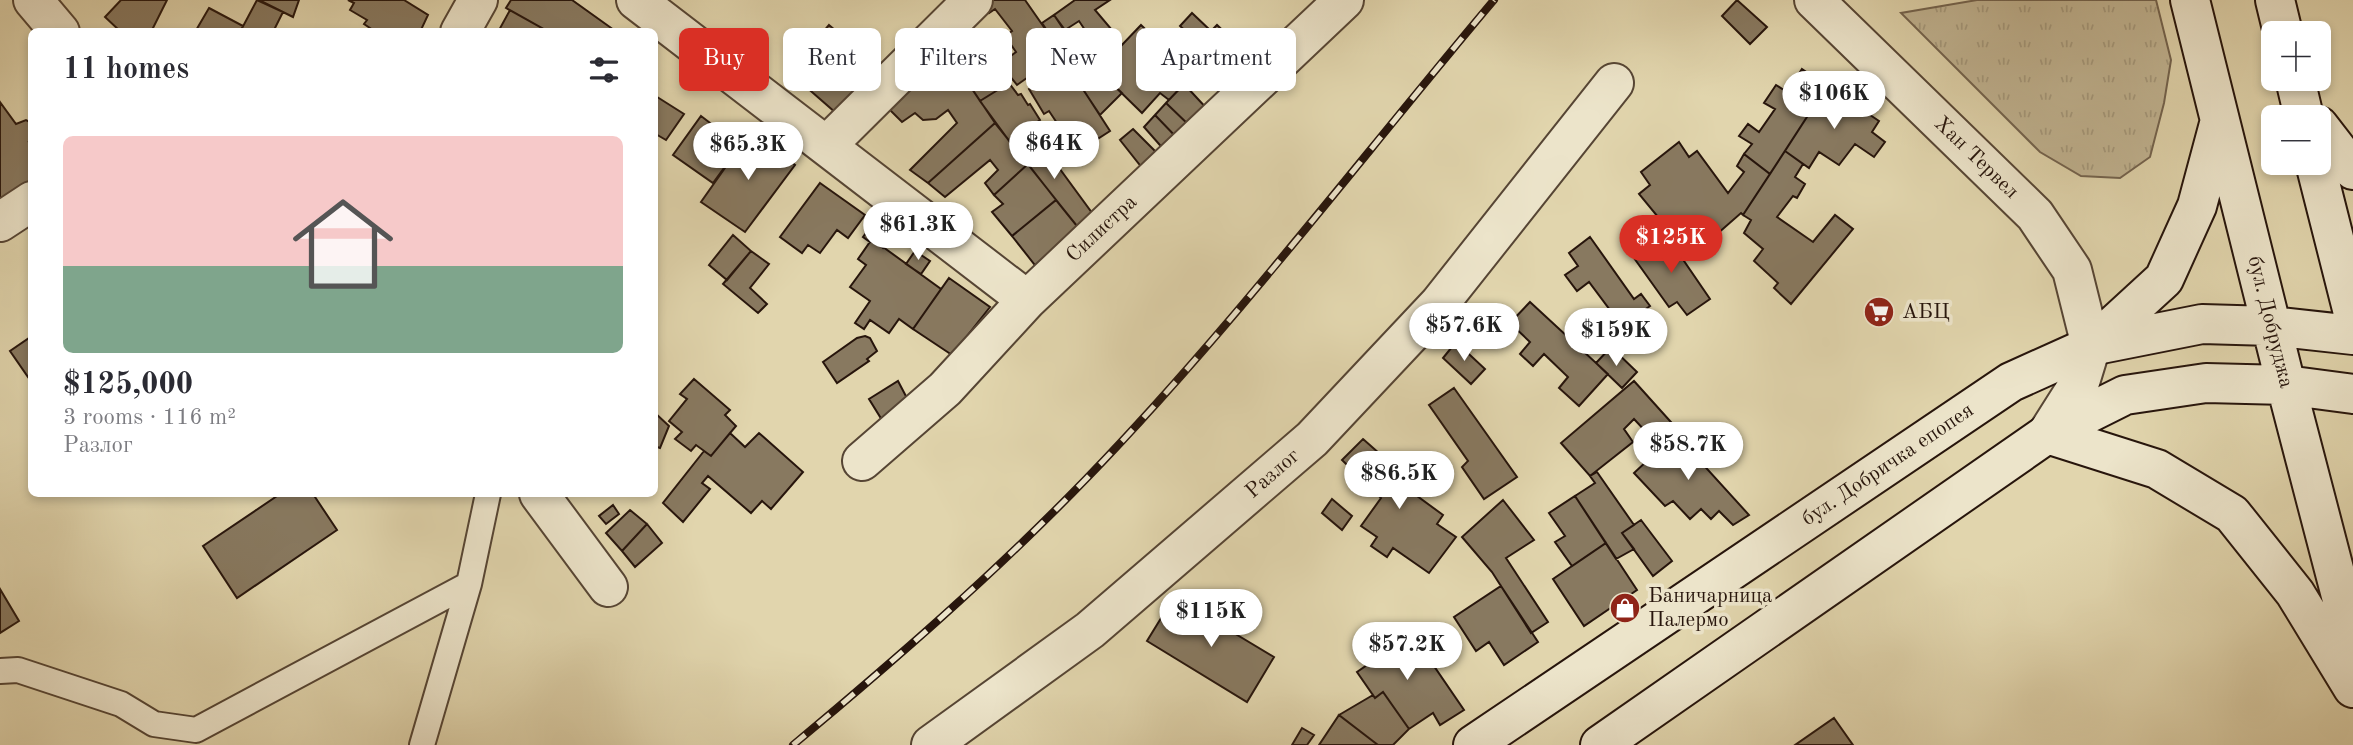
<!DOCTYPE html>
<meta charset="utf-8">
<style>
:root{--surface:#fff;--page:#f2f2f3;--text:#2b2b33;--muted:#7c7c81;--line:#e1e1e2;--accent:#d93025}
body{margin:0;font-family:"Old Standard TT",serif;background:var(--page);color:var(--text);height:100vh;display:flex;flex-direction:column;font-size:26px;white-space:nowrap}
*{box-sizing:border-box;margin:0}
p{font-size:23px;color:var(--muted)}
.icon{flex:none;width:38px;height:38px;fill:none;stroke:currentColor;stroke-width:2;stroke-linecap:round;stroke-linejoin:round}
.map{position:relative;flex:1;overflow:hidden}
.sheet{position:absolute;left:28px;top:28px;width:630px;height:469px;display:flex;flex-direction:column;background:var(--surface);border-radius:10px;box-shadow:0 4px 10px #0003}
.sheet>*{flex:none}
.hud{position:absolute;left:679px;top:28px;width:665px;height:63px;display:flex;gap:14px}
.tools{position:absolute;left:2261px;top:21px;display:grid;gap:14px}
.tools a{display:grid;place-items:center;width:70px;height:70px;border-radius:10px;background:var(--surface);box-shadow:0 4px 10px #0003;font-size:35px}
.price{position:absolute;translate:-50% -60px;padding:0 16px;border-radius:24px;background:#fff;color:#222;font-size:23px;line-height:46px;filter:drop-shadow(0 2px 4px #0008)}
.price::after{content:'';position:absolute;left:50%;top:42px;width:21px;height:16px;margin-left:-10px;background:inherit;clip-path:polygon(0 0,100% 0,50% 100%)}
.price.current{background:var(--accent);color:#fff}
ul{padding:0;list-style:none}
li{display:grid;align-content:center;gap:14px;height:371px;padding:0 35px}
li+li{border-top:2px solid var(--line)}
li span{display:grid;place-items:center;height:217px;border-radius:10px;color:#555}
li>.icon{margin-inline-start:auto}
span .icon{width:126px;height:126px;fill:#fffc;stroke-width:1}
li b{font-size:30px}
h2{display:flex;justify-content:space-between;align-items:center;height:84px;padding:0 35px;font-size:30px}
.chip{padding:0 24px;border-radius:10px;background:var(--surface);box-shadow:0 4px 10px #0003;font-size:24px;line-height:63px}
.chip.current{background:var(--accent);color:#fff}
.map>svg:first-child{display:block}
.grass{fill:url(#grass-tufts);stroke:#74644f;stroke-width:2}
.building{fill:#887960;stroke:#27150c;stroke-width:2}
.lines{fill:none;stroke-linecap:round;stroke-linejoin:round}
.service-casing{stroke:#564534;stroke-width:28}
.minor-casing{stroke:#564534;stroke-width:42}
.secondary-casing{stroke:#27150c;stroke-width:42}
.service{stroke:#ece4ca;stroke-width:24}
.minor{stroke:#ece4ca;stroke-width:38}
.secondary{stroke:#ece4ca;stroke-width:38}
.rail-casing{stroke:#27150c;stroke-width:8}
.rail{stroke:#ece4ca;stroke-width:5;stroke-dasharray:16;stroke-linecap:butt}
.labels{text-anchor:middle;dominant-baseline:central;stroke-width:7;stroke-linejoin:round;paint-order:stroke}
.street-label{font-size:21px;fill:#27150c;stroke:#ece4ca}
.poi-label{font-size:21px;fill:#27150c;stroke:#ece4ca;text-anchor:start}
</style>
<div class="map">
<svg width="2353" height="745" viewBox="0 0 2353 745">
<defs>
<pattern id="grass-tufts" width="24" height="20" patternUnits="userSpaceOnUse" patternTransform="scale(1.75)"><rect width="24" height="20" fill="#c1b492"/><path d="M3 7l-1-3M5 7V3M7 7l1-3M15 17l-1-3M17 17v-4M19 17l1-3" fill="none" stroke="#a69a7d"/></pattern>
</defs>
<rect width="100%" height="100%" fill="#e1d5ad"/>
<filter id="stains"><feTurbulence type="fractalNoise" baseFrequency=".00286" numOctaves="4"/><feColorMatrix values="0 0 0 0 .2 0 0 0 0 .09 0 0 0 0 .02 0 0 0 .5 -.17"/></filter>
<radialGradient id="worn" r=".72"><stop offset=".6" stop-color="#630" stop-opacity="0"/><stop offset="1" stop-color="#630" stop-opacity=".3"/></radialGradient>
<path class="grass" d="M1977,0H2156L2171,60L2164,103L2150,157L2120,178L2081,176L2040,152L1901,13Z"/>
<path class="building" d="M121,0H167L151,32H121L105,17Z
M257,0L283,12L273,32H240Z
M259,0H299L293,17Z
M348,0H404L428,15L420,32H376L364,24L367,20L350,10L354,3Z
M511,0H572L614,30L549,32L506,8Z
M987,0H1025L1062,53L1017,85L1000,64L1016,52L1005,36L1012,31L995,9L989,13L983,4Z
M1075,0H1110L1095,10L1112,30L1093,42L1079,21L1065,30L1054,15Z
M1737,0L1767,27L1750,44L1722,16Z
M209,8L243,26L240,32H195Z
M510,10L549,32H498Z
M1192,13L1211,31L1217,25L1251,57L1219,91L1176,50L1190,35L1180,26Z
M1054,15L1074,45L1062,53L1042,23Z
M829,25L876,65L836,113L789,72Z
M1141,25L1193,75L1169,100L1160,93L1142,113L1098,70Z
M966,42L987,72L997,65L1009,83L980,101L948,53Z
M948,53L995,123L928,183L910,170L957,123L948,110L936,119L923,120L915,113L902,122L886,106Z
M1066,63L1110,131L1085,147L1078,136L1069,141L1049,111L1044,114L1029,89Z
M1802,69L1827,86L1770,174L1744,154L1752,144L1739,136L1748,124L1759,132L1775,109L1764,103L1776,85L1787,92Z
M1098,70L1122,93L1100,115L1080,85Z
M1009,83L1018,95L1021,94L1028,105L1030,104L1040,120L1010,142L980,101Z
M1184,84L1210,112L1192,128L1166,103Z
M1827,86L1879,121L1872,132L1885,142L1874,157L1855,144L1839,165L1819,152L1809,168L1785,151Z
M654,95L684,114L666,140L654,133Z
M0,102L16,124L26,120L32,123V141L29,142L32,146V181L0,201Z
M1166,103L1192,128L1179,140L1155,115Z
M1155,115L1179,140L1166,152L1144,127Z
M701,116L740,146L713,183L673,155Z
M995,123L1028,164L994,195L985,183L998,170L990,160L945,197L928,183Z
M1133,129L1159,155L1143,169L1120,140Z
M751,131L795,165L745,232L701,202Z
M1024,131L1040,154L1046,150L1095,217L1081,231L1010,142Z
M1679,142L1689,157L1697,151L1728,193L1744,172L1737,166L1744,154L1770,174L1743,215L1741,213L1709,241L1698,228L1690,235L1682,226L1672,234L1639,194L1650,185L1641,172Z
M1785,151L1803,164L1795,177L1805,184L1797,198L1793,196L1777,217L1813,242L1835,215L1853,229L1791,304L1774,288L1778,283L1754,261L1763,249L1744,233L1751,220L1743,215Z
M1028,164L1056,200L1012,236L992,212L1003,204L994,195Z
M820,183L865,215L848,238L837,230L820,253L808,245L802,253L780,237Z
M1056,200L1081,231L1038,269L1012,236Z
M874,222L893,235L883,248L872,239L870,242L863,237Z
M1655,234L1664,247L1671,242L1710,299L1687,315L1677,302L1669,307L1634,258L1642,252L1638,245Z
M733,235L751,251L727,280L709,265Z
M1590,237L1634,299L1641,294L1650,306L1622,326L1589,282L1577,291L1565,275L1578,266L1569,253Z
M872,239L941,289L913,329L899,319L889,333L870,320L864,329L855,323L870,301L850,287L866,265L858,259Z
M751,251L769,264L750,288L767,304L758,313L723,284Z
M915,251L930,261L921,274L906,264Z
M949,278L990,307L952,355L913,329Z
M1530,302L1608,374L1579,406L1559,388L1568,377L1544,354L1533,366L1520,354L1530,342L1510,323Z
M32,336V374L28,377L10,351Z
M865,336L870,338L877,351L867,359L869,361L837,383L823,362L857,338Z
M1456,342L1485,369L1471,384L1443,358Z
M1611,347L1637,372L1622,388L1596,363Z
M694,379L730,410L725,415L736,426L711,456L696,445L691,451L675,439L682,432L669,421L687,399L680,394Z
M898,381L909,402L882,420L869,399Z
M1634,381L1679,431L1652,457L1639,444L1648,434L1634,419L1624,429L1633,442L1590,476L1561,443Z
M1454,388L1517,477L1484,499L1462,467L1468,461L1429,405Z
M654,412L669,426L660,448L654,446Z
M1679,431L1701,455L1698,459L1749,515L1733,525L1719,511L1711,519L1701,509L1690,519L1673,501L1665,506L1634,473Z
M730,433L745,447L759,433L803,472L771,509L762,501L751,513L708,476L702,483L710,489L683,522L663,503L704,451L711,456Z
M1363,439L1414,484L1409,490L1443,515L1437,524L1456,537L1429,573L1393,548L1387,557L1371,546L1377,537L1361,526L1381,498L1342,460Z
M1597,472L1634,525L1622,533L1634,549L1616,559L1575,496L1595,483L1590,476Z
M280,494H313L337,530L237,598L203,546Z
M1575,496L1606,543L1572,566L1555,542L1565,536L1549,513Z
M1332,499L1352,516L1342,530L1322,513Z
M1503,500L1534,540L1506,558L1548,622L1531,633L1492,572L1462,537Z
M613,505L619,514L606,524L599,516Z
M630,510L647,524L622,551L606,533Z
M1641,520L1672,561L1653,576L1622,533Z
M647,524L662,543L635,567L622,551Z
M1606,543L1637,590L1584,626L1553,579Z
M1501,586L1538,642L1504,665L1489,642L1476,651L1454,617Z
M0,589L19,621L0,633Z
M1174,597L1274,657L1247,702L1147,641Z
M1382,628L1410,663L1425,653L1464,710L1440,725L1433,713L1409,729L1383,692L1375,698L1357,672L1367,665L1357,652Z
M1383,692L1409,729L1393,745H1378L1339,715L1373,695L1375,698Z
M1339,715L1361,732L1378,745H1319Z
M1834,718L1853,745H1795Z
M1302,728L1314,735L1307,745H1292Z"/>
<g class="lines">
<g class="service-casing">
<path id="service" d="M0,671L18,670L121,704L154,724L196,730L469,584
M422,745L469,584L488,494"/>
</g>
<g class="minor-casing">
<path id="minor" d="M33,0L60,32
M636,0L1027,300
M1814,0L2035,215L2072,270L2091,346L2080,382L2047,434
M460,32L478,0
M827,145L973,0
M0,222L32,201
M862,461L945,389L1027,300L1344,0
M539,494L608,587
M931,745L1090,630L1312,439L1439,304L1614,83"/>
</g>
<g class="secondary-casing">
<path id="secondary" d="M2190,0L2286,385L2353,642
M2275,0L2283,33
M2295,79L2304,117
M2319,126L2353,170
M2315,163L2353,313
M2091,346L2164,279L2197,206L2219,124
M2047,434L2157,469L2232,514L2295,593L2353,688
M1473,745L2011,382L2091,346L2202,324L2271,326L2353,335
M1600,745L2047,434L2125,395L2206,383L2286,385L2353,394"/>
</g>
<use href="#service" class="service"/>
<use href="#minor" class="minor"/>
<use href="#secondary" class="secondary"/>
<g class="rail-casing">
<path id="rail" d="M793,745C895,660 994,574 1086,479C1232,328 1359,160 1494,0"/>
</g>
<use href="#rail" class="rail"/>
</g>
<defs>
<g id="supermarket-disc" transform="scale(1.575)"><circle r="9.5" fill="#8f2418" stroke="#ece4ca"/><path d="M-6-5.5h2.5l.6 2H6L4.5 2H-2.5L-4.4-4H-6ZM-1.5 3.2a1.3 1.3 0 1 0 .1 0ZM3 3.2a1.3 1.3 0 1 0 .1 0Z" fill="#fff"/></g>
<g id="shop-disc" transform="scale(1.575)"><circle r="9.5" fill="#8f2418" stroke="#ece4ca"/><path d="M-5-2.5h2.3a2.7 3.5 0 0 1 5.4 0H5L5.5 6h-11ZM-1.5-2.5h3a1.5 2.3 0 0 0-3 0Z" fill="#fff"/></g>
</defs>
<g fill-rule="evenodd">
<use href="#supermarket-disc" x="1879" y="312"/>
<use href="#shop-disc" x="1625" y="608"/>
</g>
<g class="labels">
<g class="street-label">
<text transform="translate(1976 158) rotate(44)">Хан Тервел</text>
<text transform="translate(1102 229) rotate(-43)">Силистра</text>
<text transform="translate(2270 322) rotate(76)">бул. Добруджа</text>
<text transform="translate(1888 465) rotate(-34)">бул. Добричка епопея</text>
<text transform="translate(1273 474) rotate(-41)">Разлог</text>
</g>
<g class="poi-label">
<text x="1902" y="312">АБЦ</text>
<text x="1648" y="596">Баничарница<tspan x="1648" dy="24">Палермо</tspan></text>
</g>
</g>
<rect width="100%" height="100%" filter="url(#stains)"/>
<rect width="100%" height="100%" fill="url(#worn)"/>
</svg>
<div class="tools">
<a>+</a>
<a>−</a>
</div>
<b class="price" style="left:1834px;top:131px">$106K</b>
<b class="price" style="left:1054px;top:181px">$64K</b>
<b class="price" style="left:748px;top:182px">$65.3K</b>
<b class="price" style="left:918px;top:262px">$61.3K</b>
<b class="price current" style="left:1671px;top:275px">$125K</b>
<b class="price" style="left:1464px;top:363px">$57.6K</b>
<b class="price" style="left:1616px;top:368px">$159K</b>
<b class="price" style="left:1688px;top:482px">$58.7K</b>
<b class="price" style="left:1399px;top:511px">$86.5K</b>
<b class="price" style="left:1211px;top:649px">$115K</b>
<b class="price" style="left:1407px;top:682px">$57.2K</b>
<div class="hud">
<a class="chip current">Buy</a>
<a class="chip">Rent</a>
<a class="chip">Filters</a>
<a class="chip">New</a>
<a class="chip">Apartment</a>
</div>
<section class="sheet">
<h2>11 homes<svg class="icon" aria-label="filters" viewBox="0 0 24 24"><path d="M4 7h16M4 17h16"/><circle cx="9" cy="7" r="2"/><circle cx="15" cy="17" r="2"/></svg></h2>
<ul>
<li><span style="background:linear-gradient(#f6c9c9 60%,#7fa58c 0)"><svg class="icon" aria-label="home" viewBox="0 0 24 24"><path d="M3 11l9-7 9 7M6 9v11h12V9"/></svg></span><div><b>$125,000</b><p>3 rooms · 116 m²</p><p>Разлог</p></div></li>
</ul>
</section>
</div>
